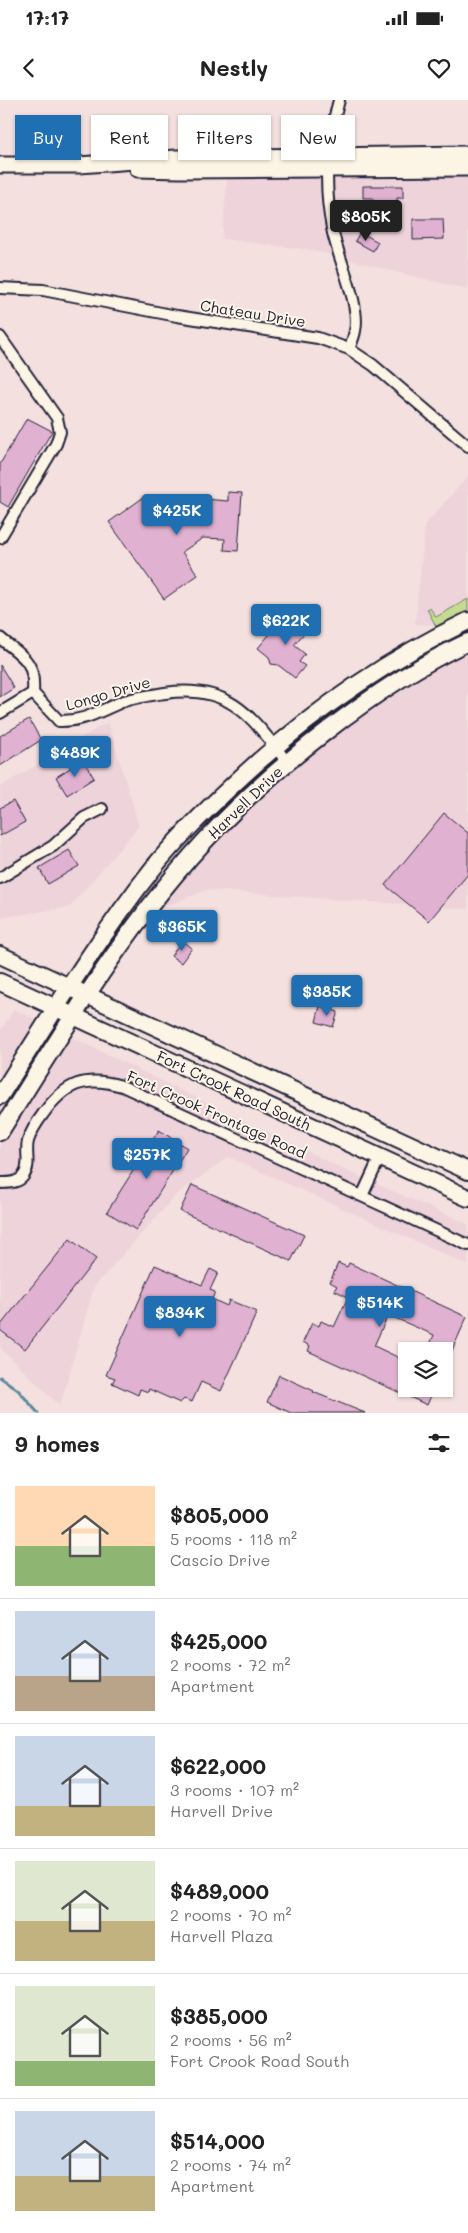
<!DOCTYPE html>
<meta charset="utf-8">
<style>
:root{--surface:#fff;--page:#f6f6f6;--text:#222;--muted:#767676;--line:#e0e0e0;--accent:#1f6fb2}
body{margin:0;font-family:Mali,sans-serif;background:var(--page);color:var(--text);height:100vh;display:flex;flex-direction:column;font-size:19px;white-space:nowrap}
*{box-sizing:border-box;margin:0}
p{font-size:16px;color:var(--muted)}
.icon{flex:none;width:28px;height:28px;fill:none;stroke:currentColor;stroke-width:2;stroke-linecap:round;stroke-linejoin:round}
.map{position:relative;height:1313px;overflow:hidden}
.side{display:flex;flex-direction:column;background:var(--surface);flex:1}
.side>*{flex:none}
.banner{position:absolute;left:15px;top:15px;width:439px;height:45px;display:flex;gap:10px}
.controls{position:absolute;left:398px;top:1242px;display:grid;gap:10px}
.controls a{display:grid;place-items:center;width:55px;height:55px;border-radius:0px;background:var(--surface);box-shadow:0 1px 4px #0004;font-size:25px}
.price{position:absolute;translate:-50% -42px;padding:0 11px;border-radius:5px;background:var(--accent);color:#fff;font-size:16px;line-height:32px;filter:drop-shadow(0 1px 2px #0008)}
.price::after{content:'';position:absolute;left:50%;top:30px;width:15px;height:11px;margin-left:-8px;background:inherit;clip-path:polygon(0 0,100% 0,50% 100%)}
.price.on{background:#222;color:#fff}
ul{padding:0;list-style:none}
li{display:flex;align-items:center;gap:15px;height:125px;padding:0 15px}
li+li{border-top:1px solid var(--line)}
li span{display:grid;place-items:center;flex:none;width:140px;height:100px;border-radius:0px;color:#555}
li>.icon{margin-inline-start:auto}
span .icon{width:60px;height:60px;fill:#fffc;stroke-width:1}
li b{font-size:21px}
h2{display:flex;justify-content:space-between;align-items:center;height:60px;padding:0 15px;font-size:21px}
.pill{padding:0 18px;border-radius:0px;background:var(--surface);box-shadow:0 1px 4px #0004;font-size:18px;line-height:45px}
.pill.on{background:var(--accent);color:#fff}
.status{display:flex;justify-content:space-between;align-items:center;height:35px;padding:0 25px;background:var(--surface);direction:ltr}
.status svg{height:14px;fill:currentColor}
header{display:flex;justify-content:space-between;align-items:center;height:65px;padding:0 15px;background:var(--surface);font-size:22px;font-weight:700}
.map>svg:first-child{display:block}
.built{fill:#eed3db}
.green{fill:#c3dc92;stroke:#727f66}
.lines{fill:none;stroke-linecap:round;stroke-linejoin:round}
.stream{stroke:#5a899c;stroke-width:3}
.building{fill:#e1b1d1;stroke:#22223b}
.minor-casing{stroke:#22223b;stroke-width:14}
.secondary-casing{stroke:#22223b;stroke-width:19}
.primary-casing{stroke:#22223b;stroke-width:20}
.minor{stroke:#fcf5e5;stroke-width:10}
.secondary{stroke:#fcf5e5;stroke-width:15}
.primary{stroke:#fcf5e5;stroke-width:16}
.labels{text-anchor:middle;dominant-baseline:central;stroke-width:4;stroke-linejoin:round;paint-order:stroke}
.street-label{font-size:15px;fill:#22223b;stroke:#fcf5e5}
</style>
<div class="status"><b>17:17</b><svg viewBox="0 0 49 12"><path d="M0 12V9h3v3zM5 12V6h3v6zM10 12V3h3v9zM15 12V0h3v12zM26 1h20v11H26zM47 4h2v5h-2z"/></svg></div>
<header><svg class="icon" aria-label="back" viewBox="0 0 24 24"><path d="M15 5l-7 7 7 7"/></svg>Nestly<svg class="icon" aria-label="heart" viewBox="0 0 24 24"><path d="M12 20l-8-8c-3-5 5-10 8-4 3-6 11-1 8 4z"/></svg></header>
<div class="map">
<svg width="468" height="1313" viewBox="0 0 468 1313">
<rect width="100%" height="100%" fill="#f4e1df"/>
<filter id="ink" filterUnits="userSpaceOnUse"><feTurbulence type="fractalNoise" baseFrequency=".02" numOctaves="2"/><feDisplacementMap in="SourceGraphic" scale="10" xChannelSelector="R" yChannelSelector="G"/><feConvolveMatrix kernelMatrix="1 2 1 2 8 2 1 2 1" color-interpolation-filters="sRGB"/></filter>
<g filter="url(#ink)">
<path class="built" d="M468,65V190L310,150L222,139L227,79Z
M468,376V512L445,525L415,524L425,425Z
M468,551V809L207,790L153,811L187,768L289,668L391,592Z
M108,622L139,726L70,807L0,818V687Z
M14,909L345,1070L468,1124V1165L228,1057L177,1094L94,1187L60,1306L0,1248V931Z"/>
<path class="green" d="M468,499V515L438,530L427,509L430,508L436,517Z"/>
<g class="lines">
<path class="stream" d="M0,1277L18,1290L38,1313"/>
</g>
<path class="building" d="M363,86H403V98H397V121L372,120L373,98H363Z
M413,119H443L444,139L413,140Z
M360,132L378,142L373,151L355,141Z
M27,318L52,331L8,407L0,402V364Z
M228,392L242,393L238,451L224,450L225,439L203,438L182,452L198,475L164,499L109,422L144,397L161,420L192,398L228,401Z
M295,514L310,526L294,545L305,554L299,562L305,566L295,578L278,565L271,564L269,557L258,548L274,529L280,533Z
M0,565L14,588L0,597Z
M29,619L41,640L0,666V636Z
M83,660L94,678L67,695L56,677Z
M13,701L25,722L0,736V708Z
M444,713L468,733V774L429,821L385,785Z
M69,750L79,766L48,784L39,768Z
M182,840L192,848L181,863L171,856Z
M320,906L338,912L333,927L316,922Z
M159,1030L187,1048L136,1130L107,1112Z
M192,1085L304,1135L291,1161L180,1111Z
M70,1139L96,1159L25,1249L0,1230V1226Z
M338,1163L347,1167L349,1163L467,1217L444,1268V1251H427L434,1235L388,1215L374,1246L406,1261V1289H434L427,1305L308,1251L310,1246L303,1242L312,1223L319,1226L321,1221L334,1227L348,1197L334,1190L337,1186L330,1182Z
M155,1165L202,1185L210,1169L218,1173L210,1190L215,1192L212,1199L227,1206L229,1200L257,1212L221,1291L201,1282L192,1302L184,1299L180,1303L149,1289L148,1292L140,1289L138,1295L112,1283L115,1278L106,1275Z
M279,1275L314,1291L313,1292L365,1313H291L267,1302Z"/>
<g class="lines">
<g class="minor-casing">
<path id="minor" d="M339,0C327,44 323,82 332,128C337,157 361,204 355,231C354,237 351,244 349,249
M0,188L43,190L177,216L318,238L349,249L373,265L468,346
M0,237L57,318L60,332L56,344L0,438
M0,538C24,558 35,560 33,593L59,621C85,622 101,610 124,601C137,597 152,595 165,593C230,584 251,616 287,662
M0,613L33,593
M0,778L53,746L84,718L102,709
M0,1083C9,1083 19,1083 24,1075C31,1065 25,1052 28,1041C31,1031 37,1022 43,1014C65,983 85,975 122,986L468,1145
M362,1096L380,1057"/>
</g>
<g class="secondary-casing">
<path id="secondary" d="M0,65H79L176,58L468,54
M138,69L180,70L468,68"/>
</g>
<g class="primary-casing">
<path id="primary" d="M0,855L468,1071
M0,882L468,1098
M0,996C49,919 97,839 154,767C179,736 207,709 236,682C305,617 382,562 468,521
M0,1032C69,922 139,803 233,712C262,683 293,657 324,633C369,598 416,566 468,542"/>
</g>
<use href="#minor" class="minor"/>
<use href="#secondary" class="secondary"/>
<use href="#primary" class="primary"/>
</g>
</g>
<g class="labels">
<g class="street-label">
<text transform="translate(253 213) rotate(9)">Chateau Drive</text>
<text transform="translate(108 593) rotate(-16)">Longo Drive</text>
<text transform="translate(245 702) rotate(-44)">Harvell Drive</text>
<text transform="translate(234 990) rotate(25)">Fort Crook Road South</text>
<text transform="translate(217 1014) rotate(24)">Fort Crook Frontage Road</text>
</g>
</g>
</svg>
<div class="controls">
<a><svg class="icon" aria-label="layers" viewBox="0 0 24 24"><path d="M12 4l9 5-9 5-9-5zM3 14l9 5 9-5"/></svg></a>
</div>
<b class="price on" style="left:366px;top:142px">$805K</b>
<b class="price" style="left:177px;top:436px">$425K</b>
<b class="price" style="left:286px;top:546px">$622K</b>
<b class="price" style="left:75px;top:678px">$489K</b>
<b class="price" style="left:182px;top:852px">$365K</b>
<b class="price" style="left:327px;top:917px">$385K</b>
<b class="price" style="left:147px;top:1080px">$257K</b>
<b class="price" style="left:380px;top:1228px">$514K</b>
<b class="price" style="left:180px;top:1238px">$834K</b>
<div class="banner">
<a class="pill on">Buy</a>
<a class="pill">Rent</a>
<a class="pill">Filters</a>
<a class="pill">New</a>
</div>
</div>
<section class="side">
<h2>9 homes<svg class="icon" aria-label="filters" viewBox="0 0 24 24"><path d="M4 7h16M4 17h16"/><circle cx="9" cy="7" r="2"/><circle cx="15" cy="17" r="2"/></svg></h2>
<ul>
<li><span style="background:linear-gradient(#ffd9b3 60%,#8fb573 0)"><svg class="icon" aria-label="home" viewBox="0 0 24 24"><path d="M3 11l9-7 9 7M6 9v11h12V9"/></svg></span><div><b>$805,000</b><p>5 rooms · 118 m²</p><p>Cascio Drive</p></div></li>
<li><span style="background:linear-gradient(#c9d6e8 65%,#b9a48a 0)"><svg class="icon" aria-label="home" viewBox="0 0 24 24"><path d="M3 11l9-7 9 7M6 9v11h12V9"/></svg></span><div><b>$425,000</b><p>2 rooms · 72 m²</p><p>Apartment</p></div></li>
<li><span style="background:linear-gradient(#c9d6e8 70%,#c2b280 0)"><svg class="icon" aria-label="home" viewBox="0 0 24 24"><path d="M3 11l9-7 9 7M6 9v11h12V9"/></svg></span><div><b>$622,000</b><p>3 rooms · 107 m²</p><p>Harvell Drive</p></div></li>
<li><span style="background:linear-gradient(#dfe7d0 60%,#c2b280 0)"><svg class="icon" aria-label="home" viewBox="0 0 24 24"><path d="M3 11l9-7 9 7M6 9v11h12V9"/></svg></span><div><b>$489,000</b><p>2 rooms · 70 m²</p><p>Harvell Plaza</p></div></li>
<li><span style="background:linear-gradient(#dfe7d0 75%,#8fb573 0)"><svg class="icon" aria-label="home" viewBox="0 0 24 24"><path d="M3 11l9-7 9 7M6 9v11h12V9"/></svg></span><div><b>$385,000</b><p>2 rooms · 56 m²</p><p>Fort Crook Road South</p></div></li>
<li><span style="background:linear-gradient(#c9d6e8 65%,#c2b280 0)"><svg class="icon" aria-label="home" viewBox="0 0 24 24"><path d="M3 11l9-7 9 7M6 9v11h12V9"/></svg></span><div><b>$514,000</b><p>2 rooms · 74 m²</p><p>Apartment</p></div></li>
</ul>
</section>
